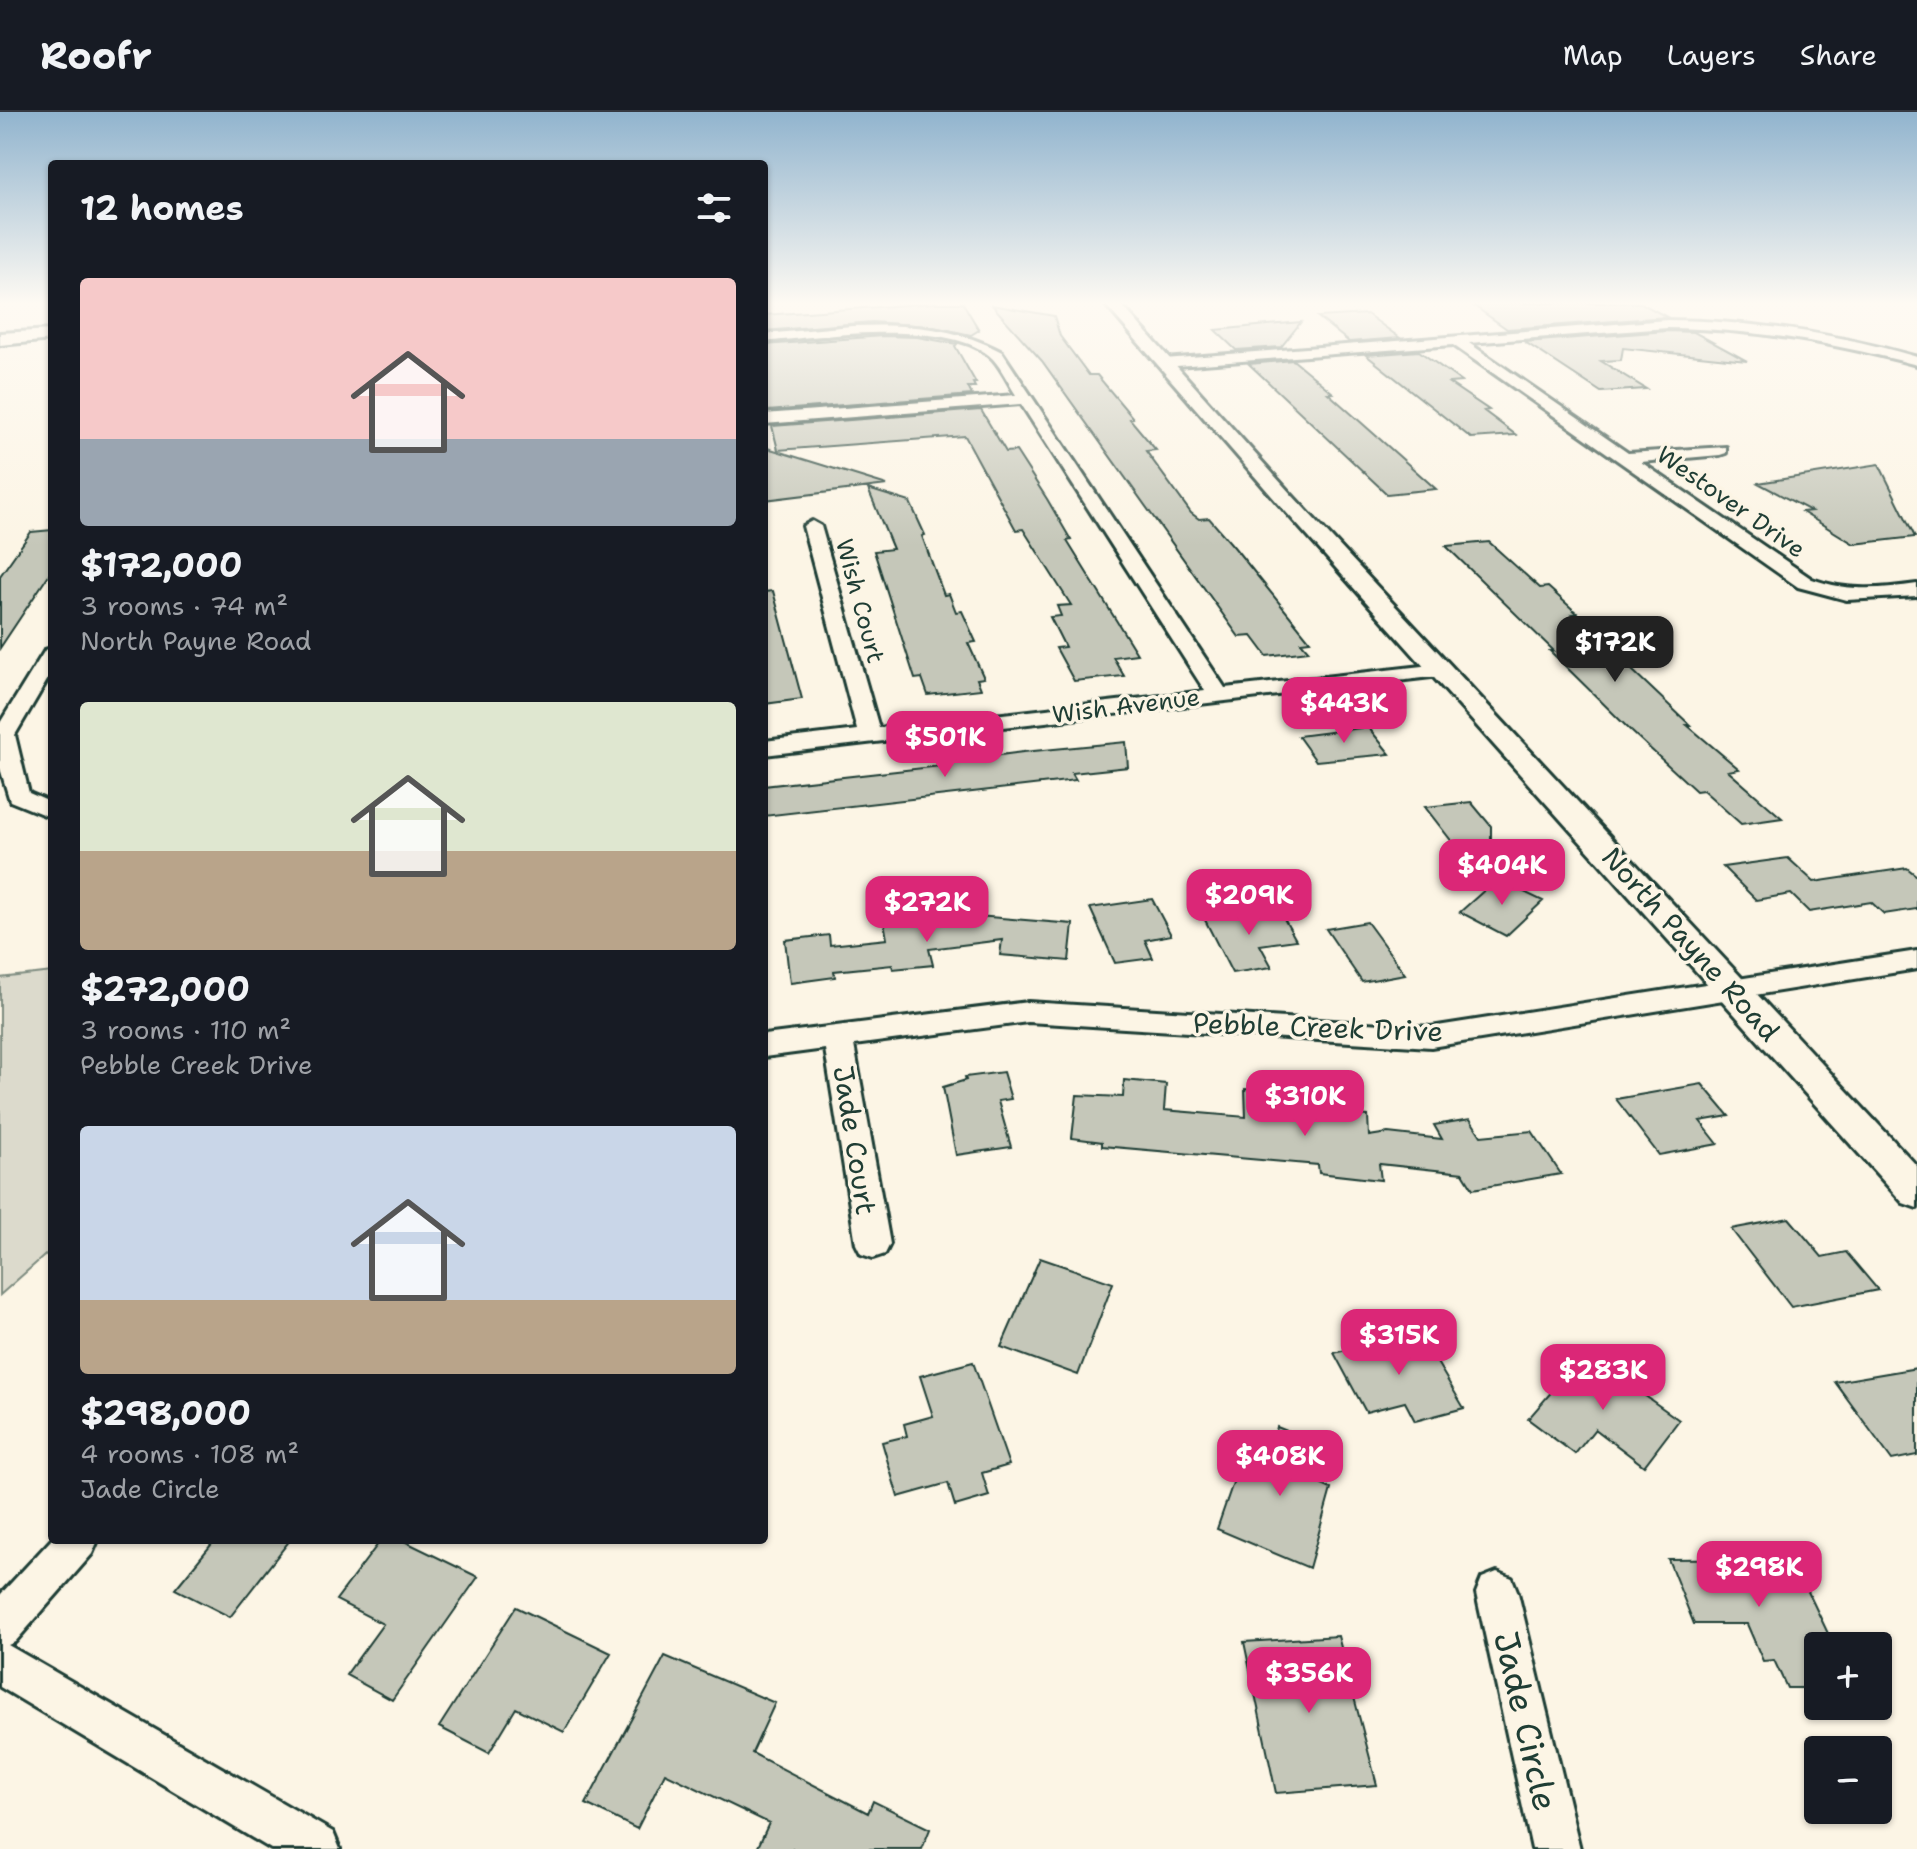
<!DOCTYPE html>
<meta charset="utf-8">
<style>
:root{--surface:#171b24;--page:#20242c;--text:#f1f3f6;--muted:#9ea1a6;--line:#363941;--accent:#db2777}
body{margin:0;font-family:"Shantell Sans",sans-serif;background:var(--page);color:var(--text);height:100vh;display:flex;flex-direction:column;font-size:30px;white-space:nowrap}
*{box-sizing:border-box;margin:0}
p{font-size:26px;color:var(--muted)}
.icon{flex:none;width:44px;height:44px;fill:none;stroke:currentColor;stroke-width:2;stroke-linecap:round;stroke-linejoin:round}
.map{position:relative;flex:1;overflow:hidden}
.sheet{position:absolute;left:48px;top:48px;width:720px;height:1384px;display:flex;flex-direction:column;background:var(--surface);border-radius:8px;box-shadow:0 2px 6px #0004}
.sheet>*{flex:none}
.buttons{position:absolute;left:1804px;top:1520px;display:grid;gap:16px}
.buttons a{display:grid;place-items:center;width:88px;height:88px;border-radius:8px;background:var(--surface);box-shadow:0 2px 6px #0004;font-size:40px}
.price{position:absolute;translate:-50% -68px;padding:0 18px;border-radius:16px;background:var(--accent);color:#fff;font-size:26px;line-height:52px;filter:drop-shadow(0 2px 4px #0008)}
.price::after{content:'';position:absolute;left:50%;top:48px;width:24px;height:18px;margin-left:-12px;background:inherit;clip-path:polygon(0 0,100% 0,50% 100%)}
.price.current{background:#222;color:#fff}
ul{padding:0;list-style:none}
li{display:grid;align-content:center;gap:16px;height:424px;padding:0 32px}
li span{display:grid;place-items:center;height:248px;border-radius:8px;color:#555}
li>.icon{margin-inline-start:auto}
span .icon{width:144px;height:144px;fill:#fffc;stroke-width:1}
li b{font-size:34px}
h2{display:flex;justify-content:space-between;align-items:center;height:96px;padding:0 32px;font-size:34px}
header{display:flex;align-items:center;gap:48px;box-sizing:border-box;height:112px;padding:0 40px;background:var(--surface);border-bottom:2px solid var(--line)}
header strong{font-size:38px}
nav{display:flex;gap:44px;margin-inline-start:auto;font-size:28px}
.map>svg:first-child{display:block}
.green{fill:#dcdacc;stroke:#7e8c80;stroke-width:2}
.building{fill:#c5c7b9;stroke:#1f3d34;stroke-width:2}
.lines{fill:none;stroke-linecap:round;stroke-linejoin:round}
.minor-casing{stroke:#1f3d34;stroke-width:6}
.tertiary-casing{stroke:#1f3d34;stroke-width:6}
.secondary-casing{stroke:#1f3d34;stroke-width:6}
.minor{fill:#fcf5e5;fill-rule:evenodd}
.tertiary{fill:#fcf5e5;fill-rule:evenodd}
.secondary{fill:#fcf5e5;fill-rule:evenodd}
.labels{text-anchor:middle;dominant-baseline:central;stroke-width:7;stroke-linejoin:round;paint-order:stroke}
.far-street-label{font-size:24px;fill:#1f3d34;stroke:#fcf5e5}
.street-label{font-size:28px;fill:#1f3d34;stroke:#fcf5e5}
.near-street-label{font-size:34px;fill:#1f3d34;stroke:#fcf5e5}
</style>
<header>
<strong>Roofr</strong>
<nav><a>Map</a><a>Layers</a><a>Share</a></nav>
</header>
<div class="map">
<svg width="1917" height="1737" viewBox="0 0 1917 1737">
<rect width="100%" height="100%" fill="#fcf5e5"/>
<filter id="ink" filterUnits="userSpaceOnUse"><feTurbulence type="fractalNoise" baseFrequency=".0125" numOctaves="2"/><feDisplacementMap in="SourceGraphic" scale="16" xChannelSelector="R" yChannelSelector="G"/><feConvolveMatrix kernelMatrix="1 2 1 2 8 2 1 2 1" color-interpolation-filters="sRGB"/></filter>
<g filter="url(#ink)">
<path class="green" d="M52,860V1137L0,1183V866Z"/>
<path class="building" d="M935,191H963L979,218L971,223L929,214L872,210L764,219V203Z
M1470,191H1641L1667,205L1507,217Z
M992,193L1054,204L1060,224L1089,263H1097L1133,306L1130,307L1156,338L1146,339L1191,401L1199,407L1209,406L1234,435L1310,529L1301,530L1309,539L1267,544L1252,524L1239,525L1042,249Z
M1367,202L1400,226L1349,230L1318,205Z
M1301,210L1281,235L1236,238L1215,218Z
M1667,219L1694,220L1747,249L1623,236L1621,248L1601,249L1646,277L1601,280L1525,230Z
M883,224L917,225L957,232L955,234L976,271H973L975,275H968L972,283L767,299L764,288V233Z
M1419,239L1462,270L1449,271L1489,298L1484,299L1516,323L1471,326L1366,243Z
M1293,248L1333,281H1328L1436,377L1387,382L1249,252Z
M981,298L1006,340L1016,339L1047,387L1071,428L1067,429L1137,542L1113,545L1124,564L1074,569L1056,536L1065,535L1050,505L1061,504L1057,494L1071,493L1023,417L1016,418L965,324L778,338L772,314Z
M764,335L887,373L764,388Z
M1879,352L1915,425L1854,432L1802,400L1811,399L1758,371Z
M868,377L910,390L925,423L922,424L944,483L949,482L956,500L962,499L976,530L968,531L984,566L977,567L981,577L928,583L922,566L915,567L874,439L893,437Z
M52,418V458L0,536V464L31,420Z
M1489,430L1540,476L1548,475L1578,502H1573L1690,613H1687L1739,657L1728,659L1782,706L1741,712L1703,678L1696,679L1631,619L1550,539H1554L1446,434Z
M773,479L802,587L764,592V480Z
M1368,615L1390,642L1316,649L1298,624Z
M1126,630L1128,655L1072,661L1076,668L764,704V674L941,654L939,651L1023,640Z
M1471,690L1491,714V730L1453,731L1425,695Z
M1788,746L1814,770L1907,756L1917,764V797L1884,802L1871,790L1809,800L1791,782L1756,788L1723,755Z
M1497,767L1543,789L1506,824L1460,800Z
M1152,787L1171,823L1145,828L1153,846L1115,851L1090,796Z
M1278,796L1296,828L1260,833L1272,855L1232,861L1204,806Z
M954,802L1073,812L1069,849L1000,843L1002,828L929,837L933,853L893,857L892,853L834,859L835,865L790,871L785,828L829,823L830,833L887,827L884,810Z
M1367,810L1405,862L1362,870L1326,817Z
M1003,960L1011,987L998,989L1011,1035L956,1043L943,975L966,968L965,965Z
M1124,968L1166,972L1164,998L1246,1005L1245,977L1283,980L1284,996L1368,1004L1369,1024L1388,1021L1442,1027L1434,1013L1470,1007L1481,1024L1532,1019L1561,1062L1473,1077L1463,1061L1379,1052L1381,1068L1319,1061L1318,1053L1102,1034V1030L1072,1026L1077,983L1123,985Z
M1702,972L1729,1004L1700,1009L1718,1032L1659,1043L1616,987Z
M1789,1106L1822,1145L1846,1140L1878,1178L1791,1195L1731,1117Z
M1040,1146L1113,1171L1078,1263L1001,1235Z
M1419,1220L1464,1296L1415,1309L1405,1290L1366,1300L1334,1241Z
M1585,1241L1679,1308L1644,1354L1595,1317L1575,1342L1528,1307Z
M973,1250L1009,1353L982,1361L989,1384L955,1394L948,1371L898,1385L882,1330L907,1324L904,1312L933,1304L920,1264Z
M1917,1256V1343L1892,1348L1835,1270Z
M1277,1315L1332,1337L1322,1373L1331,1377L1309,1456L1217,1417L1244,1339L1266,1349Z
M215,1428H290L230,1505L175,1477Z
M381,1428H402L478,1465L392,1588L346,1563L383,1512L336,1488Z
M1792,1446L1834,1534H1818V1576H1787L1774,1548L1763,1549L1747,1512H1694L1668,1447Z
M516,1495L611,1541L564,1620L516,1596L489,1641L439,1615Z
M1338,1524L1377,1673L1276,1681L1244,1530Z
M665,1544L775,1591L752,1641L868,1701L873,1689L930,1717L922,1737H757L769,1711L665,1661L637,1717L586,1692Z"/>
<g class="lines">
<g class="minor-casing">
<path id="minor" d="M1667,208C1753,209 1835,221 1917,245V253C1832,231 1756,217 1667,216L1469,231L1628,341L1726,335V341L1720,343L1641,350L1812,467C1847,480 1881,477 1917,472V484L1847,488L1798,475L1453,233L1164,255L1157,251L1164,247Z
M852,214C905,212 954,214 1002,240L1225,576L1440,552L1450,558L1440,564L764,643V629L857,618L803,414L812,409L821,414L879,616L1205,579L1021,292L764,312V302L1016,283C1009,272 1002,257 993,247C952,205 818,225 764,230V222Z
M52,536V560L15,623L29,681L52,691V706L10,689L0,656V611L45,538Z
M1917,839V857L1431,935L1028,910L854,933L890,1132L885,1142L873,1146L861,1142L856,1132L825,937L764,945V923L1028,890L1431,915Z
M52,1427L98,1428L92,1442L15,1530L8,1533L333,1720L340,1737H271L0,1575V1483Z
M1497,1460L1512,1466L1518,1481L1580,1737H1532L1476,1481L1482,1466Z"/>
</g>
<g class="tertiary-casing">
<path id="tertiary" d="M1104,191H1120L1291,382L1917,1054V1096L1903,1091L1277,390Z"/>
</g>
<g class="secondary-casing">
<path id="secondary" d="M52,218V228L0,233V221Z"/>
</g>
<use href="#minor" class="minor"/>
<use href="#tertiary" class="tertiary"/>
<use href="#secondary" class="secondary"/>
</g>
</g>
<linearGradient id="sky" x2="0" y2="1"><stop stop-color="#91b4ce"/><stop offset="0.44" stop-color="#fefaf3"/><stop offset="1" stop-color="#fefaf3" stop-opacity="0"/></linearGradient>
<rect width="1917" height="434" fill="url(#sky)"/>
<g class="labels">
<g class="far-street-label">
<text transform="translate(1731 390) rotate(35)">Westover Drive</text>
<text transform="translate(860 489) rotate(75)">Wish Court</text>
<text transform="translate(1126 594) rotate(-7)">Wish Avenue</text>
</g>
<g class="street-label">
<text transform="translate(1691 832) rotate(48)">North Payne Road</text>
<text transform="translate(1318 915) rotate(2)">Pebble Creek Drive</text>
<text transform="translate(855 1028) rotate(81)">Jade Court</text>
</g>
<g class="near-street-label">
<text transform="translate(1526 1609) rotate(77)">Jade Circle</text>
</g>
</g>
</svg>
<div class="buttons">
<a>+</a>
<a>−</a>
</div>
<b class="price current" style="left:1615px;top:572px">$172K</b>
<b class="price" style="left:1344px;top:633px">$443K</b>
<b class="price" style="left:945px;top:667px">$501K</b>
<b class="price" style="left:1502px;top:795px">$404K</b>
<b class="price" style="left:1249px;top:825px">$209K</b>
<b class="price" style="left:927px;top:832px">$272K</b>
<b class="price" style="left:1305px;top:1026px">$310K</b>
<b class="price" style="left:1399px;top:1265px">$315K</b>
<b class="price" style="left:1603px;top:1300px">$283K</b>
<b class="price" style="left:1280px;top:1386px">$408K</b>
<b class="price" style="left:1759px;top:1497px">$298K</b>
<b class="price" style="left:1309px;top:1603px">$356K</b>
<section class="sheet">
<h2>12 homes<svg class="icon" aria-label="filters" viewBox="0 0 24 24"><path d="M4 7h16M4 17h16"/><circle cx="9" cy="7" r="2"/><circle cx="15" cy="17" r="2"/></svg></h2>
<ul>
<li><span style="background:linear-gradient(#f6c9c9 65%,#9aa5b1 0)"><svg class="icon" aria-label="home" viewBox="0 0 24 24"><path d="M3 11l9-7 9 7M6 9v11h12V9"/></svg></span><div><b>$172,000</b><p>3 rooms · 74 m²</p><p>North Payne Road</p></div></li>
<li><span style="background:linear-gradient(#dfe7d0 60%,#b9a48a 0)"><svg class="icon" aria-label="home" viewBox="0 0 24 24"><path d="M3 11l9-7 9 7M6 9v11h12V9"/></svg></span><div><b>$272,000</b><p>3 rooms · 110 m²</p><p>Pebble Creek Drive</p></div></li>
<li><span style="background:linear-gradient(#c9d6e8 70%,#b9a48a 0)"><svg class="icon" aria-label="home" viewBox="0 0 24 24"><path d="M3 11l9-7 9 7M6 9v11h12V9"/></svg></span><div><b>$298,000</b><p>4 rooms · 108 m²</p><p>Jade Circle</p></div></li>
</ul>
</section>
</div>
